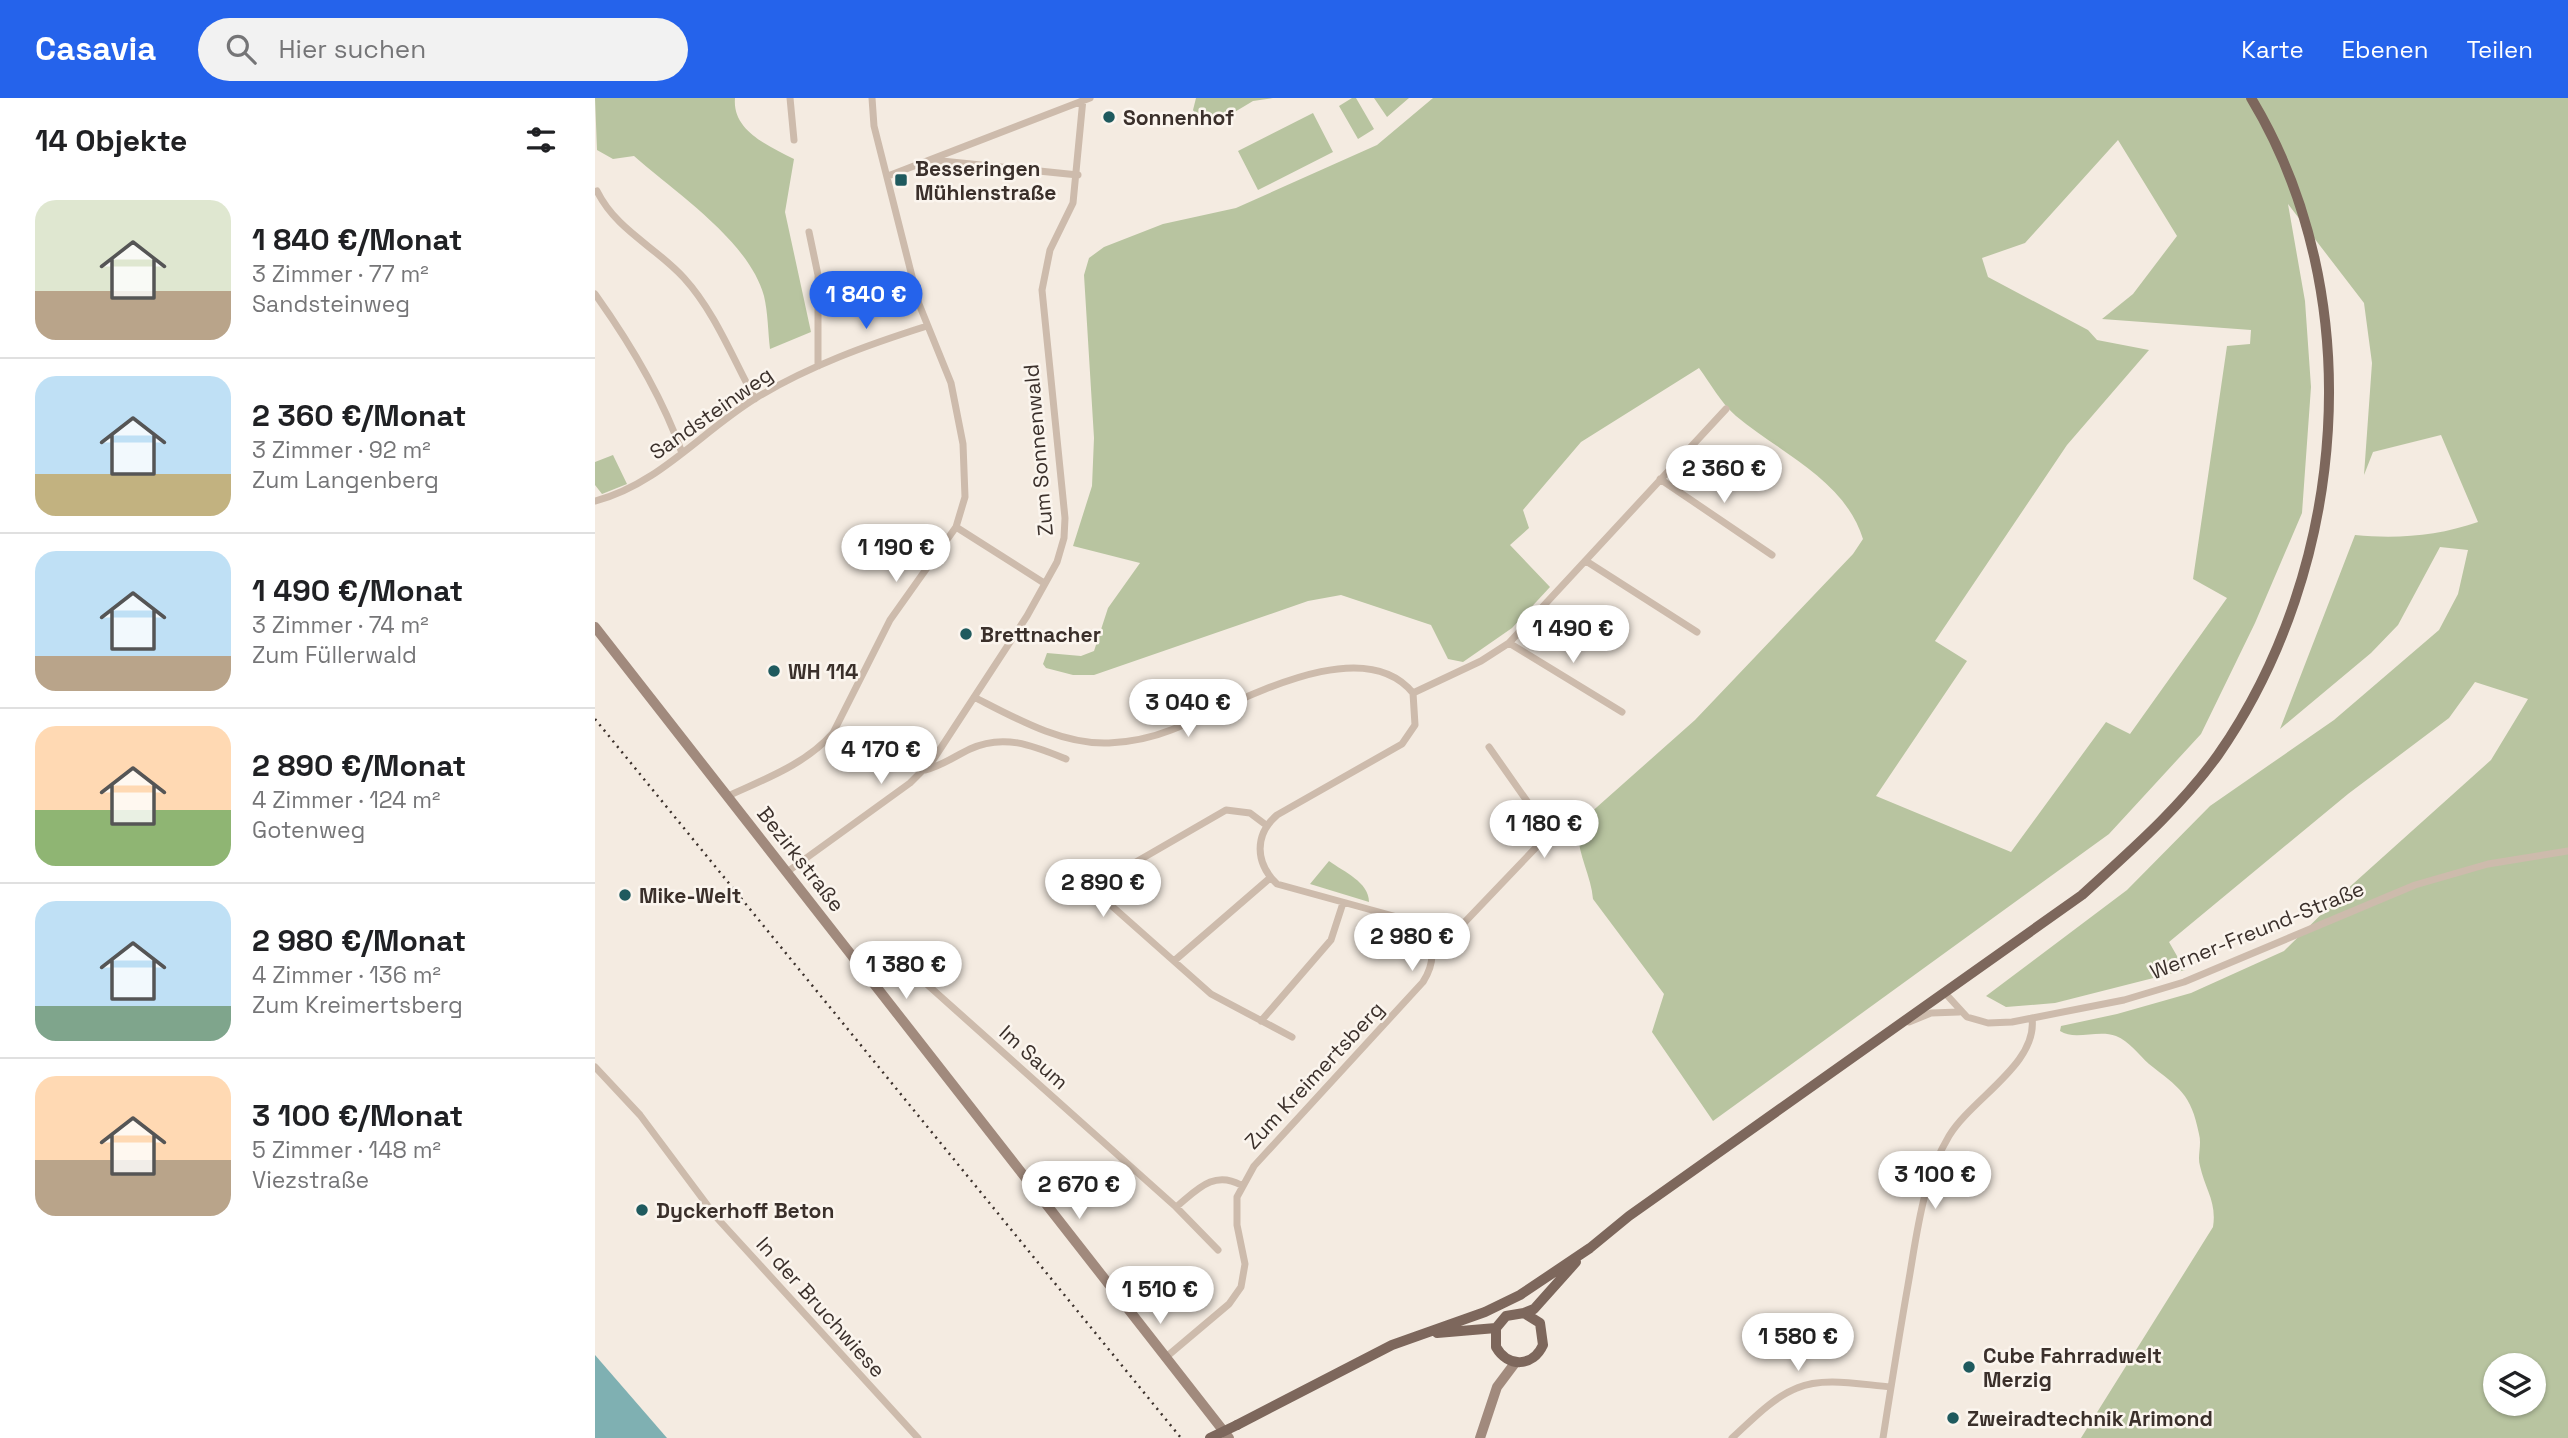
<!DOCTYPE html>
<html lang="de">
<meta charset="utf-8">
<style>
:root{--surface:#fff;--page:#f2f2f2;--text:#202124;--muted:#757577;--line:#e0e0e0;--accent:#2563eb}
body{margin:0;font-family:"Space Grotesk",sans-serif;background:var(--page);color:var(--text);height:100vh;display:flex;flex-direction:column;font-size:26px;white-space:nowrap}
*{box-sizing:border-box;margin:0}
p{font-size:23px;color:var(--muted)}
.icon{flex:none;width:38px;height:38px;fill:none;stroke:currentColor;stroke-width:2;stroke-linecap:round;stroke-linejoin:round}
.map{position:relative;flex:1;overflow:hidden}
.side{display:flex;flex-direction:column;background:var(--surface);width:595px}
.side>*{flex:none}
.fabs{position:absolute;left:1888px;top:1255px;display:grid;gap:14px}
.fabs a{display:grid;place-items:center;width:63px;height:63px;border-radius:50%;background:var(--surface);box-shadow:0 2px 5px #0004;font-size:35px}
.price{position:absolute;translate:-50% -60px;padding:0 16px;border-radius:24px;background:#fff;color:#222;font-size:23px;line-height:46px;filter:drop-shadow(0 2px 4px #0008)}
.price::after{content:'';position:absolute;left:50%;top:42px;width:21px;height:16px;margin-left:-10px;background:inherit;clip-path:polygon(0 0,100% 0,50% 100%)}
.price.active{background:var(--accent);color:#fff}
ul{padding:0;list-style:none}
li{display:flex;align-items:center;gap:21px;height:175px;padding:0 35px}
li+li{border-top:2px solid var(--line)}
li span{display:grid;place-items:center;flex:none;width:196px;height:140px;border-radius:21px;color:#555}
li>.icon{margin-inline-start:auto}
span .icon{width:84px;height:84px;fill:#fffc;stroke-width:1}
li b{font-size:30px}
h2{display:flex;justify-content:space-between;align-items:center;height:84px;padding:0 35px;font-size:30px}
header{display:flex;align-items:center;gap:42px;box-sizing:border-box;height:98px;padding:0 35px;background:var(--accent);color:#fff}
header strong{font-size:33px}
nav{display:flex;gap:38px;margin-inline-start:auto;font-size:24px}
.search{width:490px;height:63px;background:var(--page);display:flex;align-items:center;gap:18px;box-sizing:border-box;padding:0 24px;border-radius:38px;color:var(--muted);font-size:26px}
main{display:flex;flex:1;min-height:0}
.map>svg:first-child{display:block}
.green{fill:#b8c4a0;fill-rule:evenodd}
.water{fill:#7fb0b2}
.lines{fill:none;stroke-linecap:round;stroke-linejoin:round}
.street{stroke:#cdbbac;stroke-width:7}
.secondary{stroke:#a18a7d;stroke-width:10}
.primary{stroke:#7d675c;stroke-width:10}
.rail{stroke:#3b302b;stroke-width:2.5;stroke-dasharray:2 5;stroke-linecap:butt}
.primary-bridge{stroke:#7d675c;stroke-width:10}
.poi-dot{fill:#1f5a5e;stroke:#fbf5ee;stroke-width:2.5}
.labels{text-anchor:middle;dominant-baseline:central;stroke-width:5;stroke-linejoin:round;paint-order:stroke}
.poi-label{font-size:21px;font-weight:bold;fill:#3b302b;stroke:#fbf5ee;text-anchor:start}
.street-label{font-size:21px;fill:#3b302b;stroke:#fbf5ee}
</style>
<header>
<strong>Casavia</strong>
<div class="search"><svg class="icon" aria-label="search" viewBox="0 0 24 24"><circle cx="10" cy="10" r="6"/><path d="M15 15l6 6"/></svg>Hier suchen</div>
<nav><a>Karte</a><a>Ebenen</a><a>Teilen</a></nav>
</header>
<main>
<section class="side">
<h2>14 Objekte<svg class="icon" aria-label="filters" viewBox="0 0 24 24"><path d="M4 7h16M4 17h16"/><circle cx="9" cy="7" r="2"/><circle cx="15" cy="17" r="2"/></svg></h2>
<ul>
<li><span style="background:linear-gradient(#dfe7d0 65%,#b9a48a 0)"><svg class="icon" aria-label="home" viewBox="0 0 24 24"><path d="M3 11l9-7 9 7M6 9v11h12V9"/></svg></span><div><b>1 840 €/Monat</b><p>3 Zimmer · 77 m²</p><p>Sandsteinweg</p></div></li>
<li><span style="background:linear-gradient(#bfe0f5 70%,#c2b280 0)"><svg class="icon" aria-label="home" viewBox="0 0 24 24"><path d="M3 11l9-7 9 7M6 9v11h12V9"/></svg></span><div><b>2 360 €/Monat</b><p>3 Zimmer · 92 m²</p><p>Zum Langenberg</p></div></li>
<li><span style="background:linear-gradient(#bfe0f5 75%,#b9a48a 0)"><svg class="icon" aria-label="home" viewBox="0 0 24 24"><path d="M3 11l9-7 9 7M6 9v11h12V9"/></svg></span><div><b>1 490 €/Monat</b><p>3 Zimmer · 74 m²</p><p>Zum Füllerwald</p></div></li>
<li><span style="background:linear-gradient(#ffd9b3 60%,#8fb573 0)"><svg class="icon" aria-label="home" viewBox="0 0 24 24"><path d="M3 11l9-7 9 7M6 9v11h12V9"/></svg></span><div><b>2 890 €/Monat</b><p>4 Zimmer · 124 m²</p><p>Gotenweg</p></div></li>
<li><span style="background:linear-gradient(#bfe0f5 75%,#7fa58c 0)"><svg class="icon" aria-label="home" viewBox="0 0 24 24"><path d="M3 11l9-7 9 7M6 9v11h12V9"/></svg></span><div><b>2 980 €/Monat</b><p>4 Zimmer · 136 m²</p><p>Zum Kreimertsberg</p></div></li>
<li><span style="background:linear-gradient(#ffd9b3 60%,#b9a48a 0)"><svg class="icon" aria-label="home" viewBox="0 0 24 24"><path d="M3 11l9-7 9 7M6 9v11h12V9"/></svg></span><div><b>3 100 €/Monat</b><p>5 Zimmer · 148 m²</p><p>Viezstraße</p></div></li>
</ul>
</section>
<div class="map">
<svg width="1973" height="1340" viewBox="0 0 1973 1340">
<rect width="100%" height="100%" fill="#f4ebe1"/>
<path class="green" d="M0,0H140C137,33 174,48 199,61L190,114L216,234L175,251C173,234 173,215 169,198C154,143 81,95 39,58L18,61L2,52Z
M601,0H678L658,3L618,27L604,22L598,12Z
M757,0H761L779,31L763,41L744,8Z
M779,0H814L792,19Z
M838,0H1973V1340H1486L1618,1129C1622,1104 1610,1091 1605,1068C1602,1058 1607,1047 1604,1036C1596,995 1584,990 1554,966C1544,957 1534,943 1521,938C1503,931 1480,943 1465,933L1466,928L1522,916L1596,895L1689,853L1749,794L1896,662L1933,601L1880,584L1854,620L1753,696L1574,844L1590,872L1460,905L1411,909L1391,898L1532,792L1615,708L1739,622L1844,532L1863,496L1873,452L1845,449L1803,527L1776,555L1685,631L1760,437C1802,441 1843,438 1883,424L1846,337L1778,354L1769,377L1777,265L1769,205L1693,106L1710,203L1716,289L1707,415L1660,525L1606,636L1514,736L1118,1023L1057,934L1069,896L998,801C996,775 979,751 984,725L1100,622L1258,456L1268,441C1250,382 1185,355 1141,318C1126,305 1115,285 1104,270L986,344L928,412L934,430L915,447L955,489L917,530L868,564L853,561L836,527L746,497L713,503L499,577H478L451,570L448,566L452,555L486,558L499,553L513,510L545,465L478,448L497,388L499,340L489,177L494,160L509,149L568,126L641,110L782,47ZM1523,42L1582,138L1538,196L1507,221L1656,232L1655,246L1632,248L1598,481L1632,500L1535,636L1511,624L1416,754L1281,698L1372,563L1340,543L1472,347L1554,252L1502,242L1493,232L1393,179L1387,160L1430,145ZM1900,1267H1939V1306H1900Z
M718,15L738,54L663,92L643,53Z
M18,357L32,386L7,396L0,387V364Z
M734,763C749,774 774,784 774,804L715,786Z"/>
<path class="water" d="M0,1257L72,1340H0Z"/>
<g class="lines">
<path class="street" d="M195,0L199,42
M337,62L483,77
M293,78L495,0
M2,93C21,132 61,149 89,180C120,214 138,261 160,301
M214,134L223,177V268
M0,196C35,245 67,298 87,355
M1065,381L1177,457
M0,403C63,387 107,333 161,300C214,268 272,247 332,228
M361,429L449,485
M991,463L1102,534
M914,545L1027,614
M818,595L886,563L914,545L1131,311
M379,599C420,620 467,647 514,645C535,644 556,640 576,632C637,609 765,530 818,595L820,627L807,646L682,717C659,737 660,765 682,786L813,822C838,837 844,859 828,884L659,1068L642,1099V1127L650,1166L646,1189L634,1206L570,1260
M330,672C347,668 360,658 375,651C409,635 439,648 471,661
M133,698C170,681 211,666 238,635L295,522L361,429L370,399L368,346L356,285L324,206L279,28L277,0
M192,774L315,685L338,662L432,518L462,464L469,440L470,420L447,192L455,152L478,105L488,1
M492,786L616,896L697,939
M496,790L631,712L655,715L671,727
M835,842L867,827L951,739L948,726L894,649
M261,863L278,860L326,881L581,1109L623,1152
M579,863L675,780
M1350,895L1372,919L1393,925L1417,924L1529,902L1589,884L1820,787L1893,766L1973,753
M666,923L736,842L748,805
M1314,924L1336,915L1364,914
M0,969L45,1017L122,1120L323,1340
M581,1109C602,1092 618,1072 646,1087
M1137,1340C1157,1322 1177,1300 1202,1290C1229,1278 1268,1287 1296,1289
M1288,1340C1296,1289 1304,1238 1313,1187C1322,1136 1327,1083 1354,1038C1377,1000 1443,966 1437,920"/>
<path class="secondary" d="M0,529L634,1340
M885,1340L902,1289L920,1265"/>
<path class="primary" d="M929,1215L939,1211L981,1164
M842,1235L901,1230L911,1218L929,1215L945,1225L948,1247C938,1269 913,1270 901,1249V1230
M642,1327L797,1247L890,1214L925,1197L995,1150L1034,1118L1487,797C1534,754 1585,710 1623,657C1753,470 1775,197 1656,0"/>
<path class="rail" d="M0,621L586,1340"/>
<path class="primary-bridge" d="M615,1340L642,1327"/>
</g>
<g class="poi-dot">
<circle cx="514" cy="19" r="7"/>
<rect x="299" y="75" width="14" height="14" rx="3.5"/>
<circle cx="371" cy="536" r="7"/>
<circle cx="179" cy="573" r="7"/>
<circle cx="30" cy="797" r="7"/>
<circle cx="47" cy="1112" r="7"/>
<circle cx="1374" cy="1269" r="7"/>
<circle cx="1358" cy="1320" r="7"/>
</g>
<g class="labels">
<g class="poi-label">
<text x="528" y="19">Sonnenhof</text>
<text x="320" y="70">Besseringen<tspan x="320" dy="24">Mühlenstraße</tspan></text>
<text x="385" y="536">Brettnacher</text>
<text x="193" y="573">WH 114</text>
<text x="44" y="797">Mike-Welt</text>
<text x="61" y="1112">Dyckerhoff Beton</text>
<text x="1388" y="1257">Cube Fahrradwelt<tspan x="1388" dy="24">Merzig</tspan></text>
<text x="1372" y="1320">Zweiradtechnik Arimond</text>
</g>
<g class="street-label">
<text transform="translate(116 315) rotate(-35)">Sandsteinweg</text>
<text transform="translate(443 352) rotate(-95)">Zum Sonnenwald</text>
<text transform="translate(206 761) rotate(52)">Bezirkstraße</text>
<text transform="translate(1662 832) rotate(-22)">Werner-Freund-Straße</text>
<text transform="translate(439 959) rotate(42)">Im Saum</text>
<text transform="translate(719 977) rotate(-47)">Zum Kreimertsberg</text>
<text transform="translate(226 1209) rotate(48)">In der Bruchwiese</text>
</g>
</g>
</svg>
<div class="fabs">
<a><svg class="icon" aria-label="layers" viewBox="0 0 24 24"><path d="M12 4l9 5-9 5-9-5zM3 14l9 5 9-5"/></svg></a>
</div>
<b class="price active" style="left:271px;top:233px">1 840 €</b>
<b class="price" style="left:1129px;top:407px">2 360 €</b>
<b class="price" style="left:301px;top:486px">1 190 €</b>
<b class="price" style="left:978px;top:567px">1 490 €</b>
<b class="price" style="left:593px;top:641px">3 040 €</b>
<b class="price" style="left:286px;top:688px">4 170 €</b>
<b class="price" style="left:949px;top:762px">1 180 €</b>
<b class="price" style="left:508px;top:821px">2 890 €</b>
<b class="price" style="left:817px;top:875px">2 980 €</b>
<b class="price" style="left:311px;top:903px">1 380 €</b>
<b class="price" style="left:1340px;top:1113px">3 100 €</b>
<b class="price" style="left:484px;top:1123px">2 670 €</b>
<b class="price" style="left:565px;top:1228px">1 510 €</b>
<b class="price" style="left:1203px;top:1275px">1 580 €</b>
</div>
</main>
